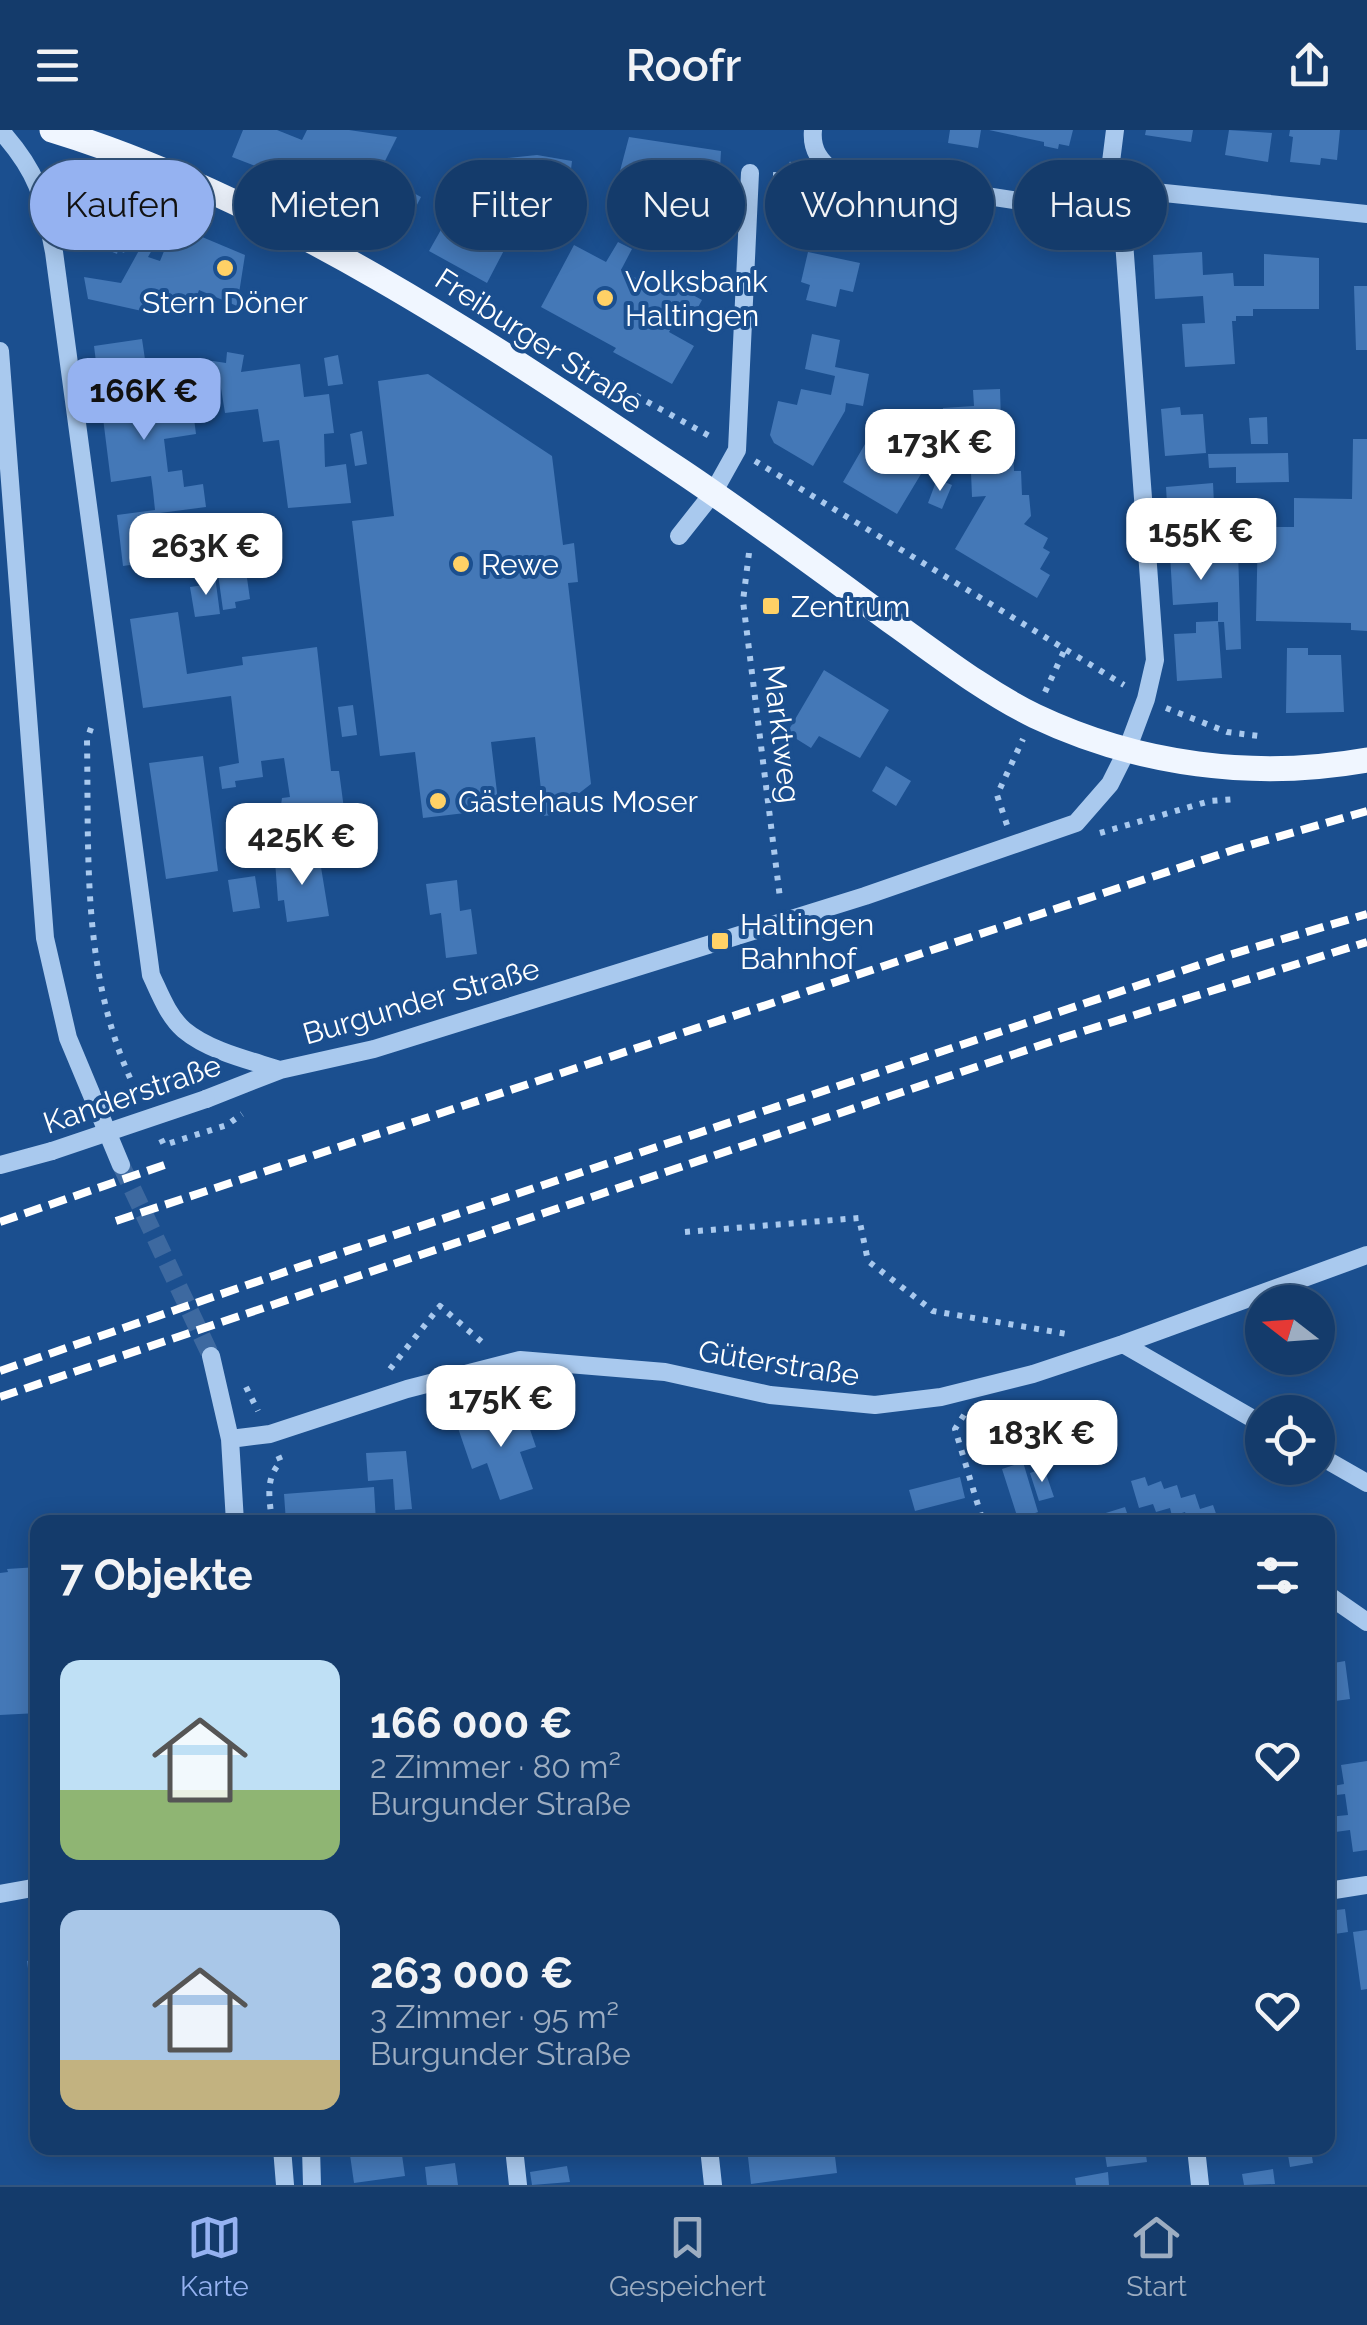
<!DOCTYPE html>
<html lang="de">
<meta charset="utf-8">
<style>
:root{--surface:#143b6b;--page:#1d4271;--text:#f1f3f6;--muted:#9dadc1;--line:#33557e;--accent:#95b2f1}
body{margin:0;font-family:Raleway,sans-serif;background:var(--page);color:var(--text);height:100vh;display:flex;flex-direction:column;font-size:38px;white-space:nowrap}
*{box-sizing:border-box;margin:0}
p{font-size:32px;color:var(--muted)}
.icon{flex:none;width:55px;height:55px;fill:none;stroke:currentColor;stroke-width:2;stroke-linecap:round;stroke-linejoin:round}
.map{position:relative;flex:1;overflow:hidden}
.side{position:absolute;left:30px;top:1385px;width:1305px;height:640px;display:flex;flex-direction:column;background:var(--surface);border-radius:20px;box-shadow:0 5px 25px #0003,0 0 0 2px var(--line)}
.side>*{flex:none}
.banner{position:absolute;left:30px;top:30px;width:1308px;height:90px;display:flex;gap:20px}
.needle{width:65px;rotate:287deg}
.controls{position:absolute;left:1245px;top:1155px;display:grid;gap:20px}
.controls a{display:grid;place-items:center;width:90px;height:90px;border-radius:50%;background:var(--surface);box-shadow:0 5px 25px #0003,0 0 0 2px var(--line);font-size:50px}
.price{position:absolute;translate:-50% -85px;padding:0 22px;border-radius:20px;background:#fff;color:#222;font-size:32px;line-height:65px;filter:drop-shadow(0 2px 5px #0008)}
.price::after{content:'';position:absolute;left:50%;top:60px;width:30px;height:22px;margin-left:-15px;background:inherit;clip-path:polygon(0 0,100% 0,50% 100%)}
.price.on{background:var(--accent);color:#111}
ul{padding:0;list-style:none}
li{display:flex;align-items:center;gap:30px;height:250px;padding:0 30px}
li span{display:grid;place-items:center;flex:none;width:280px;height:200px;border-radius:20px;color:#555}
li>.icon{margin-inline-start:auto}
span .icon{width:120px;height:120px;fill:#fffc;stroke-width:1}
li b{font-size:42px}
h2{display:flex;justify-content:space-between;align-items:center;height:120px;padding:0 30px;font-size:42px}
.tag{padding:0 35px;border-radius:45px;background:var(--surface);box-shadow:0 5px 25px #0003,0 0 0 2px var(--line);font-size:35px;line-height:90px}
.tag.on{background:var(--accent);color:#111}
header{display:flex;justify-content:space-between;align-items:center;height:130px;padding:0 30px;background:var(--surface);font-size:45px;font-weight:600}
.tab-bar{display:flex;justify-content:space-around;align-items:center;height:140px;border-top:2px solid var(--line);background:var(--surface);font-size:28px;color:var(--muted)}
.tab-bar a{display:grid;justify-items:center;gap:5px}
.tab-bar .on{color:var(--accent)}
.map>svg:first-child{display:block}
.building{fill:#4478b7}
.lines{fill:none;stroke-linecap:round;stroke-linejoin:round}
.minor-tunnel{stroke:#3d69a0;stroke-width:18;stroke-dasharray:18 9;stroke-linecap:butt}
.path{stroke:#a9c9ee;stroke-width:6;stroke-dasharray:5 8;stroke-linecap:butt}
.minor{stroke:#a9c9ee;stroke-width:18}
.major{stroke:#f0f6ff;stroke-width:25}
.rail{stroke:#fff;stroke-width:8;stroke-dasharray:18 8;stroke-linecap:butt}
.minor-bridge{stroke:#a9c9ee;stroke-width:18}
.poi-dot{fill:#ffd166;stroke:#1b4f8f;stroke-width:4}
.labels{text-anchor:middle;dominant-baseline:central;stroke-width:8;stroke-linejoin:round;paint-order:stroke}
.poi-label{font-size:30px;fill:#fff;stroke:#1b4f8f;text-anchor:start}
.street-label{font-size:30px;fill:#fff;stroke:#1b4f8f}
</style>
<header><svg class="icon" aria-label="menu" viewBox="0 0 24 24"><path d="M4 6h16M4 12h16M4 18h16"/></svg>Roofr<svg class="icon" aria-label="share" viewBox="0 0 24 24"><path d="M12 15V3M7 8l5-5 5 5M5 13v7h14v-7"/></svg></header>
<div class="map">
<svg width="1367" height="2055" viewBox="0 0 1367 2055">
<rect width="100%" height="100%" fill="#1b4f8f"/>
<path class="building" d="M243,0H277L302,10L307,0H349L397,7L377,47L403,64L406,59L421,67L405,98L377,83L373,90L321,61L232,27Z
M950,0H981L978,18L948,13Z
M989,0H1073L1069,16L1059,14L1058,19L1044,16V12Z
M1146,0H1193L1191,12L1145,5Z
M1229,0L1272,3L1268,32L1225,25Z
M1290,0H1340L1337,30L1321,28L1320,35L1290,32L1293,7L1289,6Z
M629,7L721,21L719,56L716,55L713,70L694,68L693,74L638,66L639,59L621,57L624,41H620Z
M537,25L572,31L568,64L507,60V28Z
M95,60L136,78L125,106L130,108L124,123L118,120L117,124L80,108L83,100L79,98Z
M770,62L816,67L812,97L766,91Z
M455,75L512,105L487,153L429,121Z
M176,92L196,100L195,104L245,125L237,176L199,160L194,174L168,163L160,185L88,169L84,147L121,153L142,115L152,120L148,127L160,131Z
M618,112L632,119L621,140L666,164L671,153L702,170L692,188L681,182L669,202L694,216L672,254L613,222L616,218L541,177L574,115L606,132Z
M808,122L860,133L853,162L840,159L836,177L806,170L810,155L801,152Z
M1202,122L1203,145L1233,143L1234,156H1264V124L1319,128V179H1253V186H1236V191H1232L1235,234L1185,237L1182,194L1205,193L1203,166L1155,169L1153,125Z
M1354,156H1367V220H1356Z
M812,204L840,210L835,237L869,244L863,276L846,273L845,281L813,336L774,313L770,305L778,271L797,275L801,259L831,265L835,246L805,239Z
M142,209L147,243L188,237L191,256L159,261L160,268L149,269L150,278L192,273L196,304L164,309L168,342L182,340L184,357L203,354L206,377L160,383L166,430L123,436L117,385L155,380L153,361L151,346L111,352L94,216Z
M227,222L244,225L241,242L300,234L304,267L329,264L334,303L324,304L325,337L346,334L351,373L288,378L279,310L263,312L258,279L225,283L220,252L210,254L213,231L226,233Z
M338,225L343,254L328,256L324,228Z
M428,244L552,326L563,415L574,413L578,452L568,453L591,654L551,685L544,686L535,607L491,612L499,679L423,688L415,622L380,626L352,391L394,386L378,251Z
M1000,259L1002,322H1013L1014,341H1021L1022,365H1029L1031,386L1024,394L1048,408L1043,418L1050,422L1040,439L1050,445L1037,468L955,419L986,366L972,367L970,317L939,319L943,278L974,276L973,260Z
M1180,277L1181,285L1203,284L1206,323L1165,326L1161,279Z
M1267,287L1268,314H1251L1249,288Z
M362,301L367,334L355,336L350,304Z
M872,302L893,314L899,305L911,312L906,322L927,334L897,384L843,352Z
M1353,309H1367V501L1351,500V493L1256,491L1258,397H1294V368L1352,369Z
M1288,323L1289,352L1236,353V337L1209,338L1208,324Z
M937,349L952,355L942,379L928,373Z
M1213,353L1214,374H1205L1208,422L1238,420L1241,519L1226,520L1224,492H1218L1222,548L1177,551L1174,504L1196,503V492L1218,491V472L1173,475L1166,357Z
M245,434L250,469L235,472L236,478L223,480L218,444L231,442L229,436Z
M215,446L220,484L195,487L190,457L204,455L203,448Z
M178,482L187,544L243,535L242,527L317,517L331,641H339L346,694L277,704L282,668L290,667L284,628L261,631L263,647L235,651L236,657L222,659L219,637L239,633L231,566L143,578L130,489Z
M1287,518H1308V525H1341L1344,582L1286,583Z
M824,540L889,580L860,628L819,606L811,618L787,603Z
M353,575L357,605L342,607L338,577Z
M203,626L218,741L166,749L149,633Z
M886,636L911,651L896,676L872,661Z
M319,725L329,786L287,792L284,770L278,771L275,731Z
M255,746L260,778L233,782L228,750Z
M457,750L460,781L471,779L477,824L446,828L441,783L430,785L426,754Z
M522,1276L536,1317L520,1322L533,1359L500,1370L487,1333L472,1339L458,1298Z
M406,1321L412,1379L395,1380L393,1349L368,1351L366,1323Z
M1023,1332L1038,1382L1018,1389L1002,1339Z
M1044,1338L1054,1367L1039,1371L1030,1343Z
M960,1347L965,1368L915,1381L909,1360Z
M1145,1347L1148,1356L1161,1351L1164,1359L1177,1355L1181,1368L1195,1364L1200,1379L1213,1375L1219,1392H1189L1185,1382L1172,1386L1170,1378L1156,1382L1153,1374L1139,1378L1131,1351Z
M374,1357L376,1392H286L284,1364Z
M1125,1377L1130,1392H1077Z
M38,1437V1583L0,1585V1443L8,1442L7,1439Z
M1345,1531L1350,1569L1328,1572V1534Z
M1367,1631V1720L1353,1722L1350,1700L1328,1703V1687L1348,1685L1345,1664L1328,1666V1657L1344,1654L1341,1635Z
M1345,1779L1348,1802L1328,1805V1781Z
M1367,1800V1859L1361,1860L1353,1802Z
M38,1829V1890H35L27,1831Z
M349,2018H401L405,2046L354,2053Z
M747,2018H834L837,2043L751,2054Z
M1104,2018H1145L1147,2032L1107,2037Z
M1311,2020L1313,2033L1290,2037L1288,2025Z
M455,2033L458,2055H427L425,2037Z
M567,2036L570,2052L532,2055L530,2042Z
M1273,2039L1275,2054L1244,2055L1242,2044Z
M1108,2042L1109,2055H1076L1075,2048Z"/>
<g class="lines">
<path class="minor-tunnel" d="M121,1035L211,1226"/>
<path class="path" d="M773,45L790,46L793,31
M600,250L615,254L713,308
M755,331L1124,555
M749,423L743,471L780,768
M1045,562L1065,519
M1166,578L1227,602L1259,606
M91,598L87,610C89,735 81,852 139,967
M1007,695L997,665L1023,609
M1100,703L1210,671L1237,669
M161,1009L164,1015L227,995L242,984
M685,1102L859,1088L868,1131L933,1181L1067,1204
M390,1239L440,1176L483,1213
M246,1257L258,1281
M964,1285L955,1299L983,1392
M272,1392C270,1371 264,1348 281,1332L278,1325"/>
<path class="minor" d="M0,0C39,43 43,67 54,122L151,845C160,864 168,886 184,900C209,921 249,930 280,940
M813,0C811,20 820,31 835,43L1092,82L1145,61L1367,84
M0,221L45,808L68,908L121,1035
M679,406L713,363L737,320L750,43
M206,969L280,940L374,919L865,766L1076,693L1110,654L1127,620L1146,569L1155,530L1121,71L1110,40L1115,0
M0,1035L52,1021
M1123,1214L1262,1294
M211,1226L230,1309L235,1392
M230,1309L270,1304L407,1259L520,1230L665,1242L770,1265L875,1275L941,1267L1033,1244L1123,1214L1367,1125
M1318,1325L1367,1353
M1328,1465L1367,1492
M1328,1761L1367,1755
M0,1764L38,1757
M282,2018L285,2055
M311,2018L312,2055
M514,2018L518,2055
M709,2018L713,2055
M1196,2018L1200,2055"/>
<path class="major" d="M52,0C272,67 490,213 681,341C754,390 825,443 896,495C941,527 986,562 1035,586C1138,635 1255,650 1367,630"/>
<path class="rail" d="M116,1091L1236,719L1367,681
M0,1092L170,1033
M0,1241L299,1137L1229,825L1367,784
M0,1267L1065,907L1367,812"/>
<path class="minor-bridge" d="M52,1021L206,969"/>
</g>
<g class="poi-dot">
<circle cx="225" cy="138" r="10"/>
<circle cx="605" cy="168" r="10"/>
<circle cx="461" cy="434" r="10"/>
<rect x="761" y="466" width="20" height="20" rx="5"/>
<circle cx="438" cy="671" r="10"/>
<rect x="710" y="801" width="20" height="20" rx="5"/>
</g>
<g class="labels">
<g class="poi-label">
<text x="625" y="151">Volksbank<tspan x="625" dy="34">Haltingen</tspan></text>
<text x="225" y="172" text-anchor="middle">Stern Döner</text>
<text x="481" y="434">Rewe</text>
<text x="791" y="476">Zentrum</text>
<text x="458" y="671">Gästehaus Moser</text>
<text x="740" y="794">Haltingen<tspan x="740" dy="34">Bahnhof</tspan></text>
</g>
<g class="street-label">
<text transform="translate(539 211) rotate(33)">Freiburger Straße</text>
<text transform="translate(782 604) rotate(83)">Marktweg</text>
<text transform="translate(421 871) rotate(-16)">Burgunder Straße</text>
<text transform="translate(132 964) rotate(-19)">Kanderstraße</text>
<text transform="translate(779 1233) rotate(9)">Güterstraße</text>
</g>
</g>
</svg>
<div class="controls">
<a><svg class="needle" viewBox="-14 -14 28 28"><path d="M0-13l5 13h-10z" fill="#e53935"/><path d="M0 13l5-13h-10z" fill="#9dadc1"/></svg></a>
<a><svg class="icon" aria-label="locate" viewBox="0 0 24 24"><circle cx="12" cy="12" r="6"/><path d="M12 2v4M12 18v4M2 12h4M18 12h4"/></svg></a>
</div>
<b class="price on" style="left:144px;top:313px">166K €</b>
<b class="price" style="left:940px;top:364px">173K €</b>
<b class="price" style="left:1201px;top:453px">155K €</b>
<b class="price" style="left:206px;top:468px">263K €</b>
<b class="price" style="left:302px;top:758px">425K €</b>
<b class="price" style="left:501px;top:1320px">175K €</b>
<b class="price" style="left:1042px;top:1355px">183K €</b>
<div class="banner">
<a class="tag on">Kaufen</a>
<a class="tag">Mieten</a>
<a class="tag">Filter</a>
<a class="tag">Neu</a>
<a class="tag">Wohnung</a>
<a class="tag">Haus</a>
</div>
<section class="side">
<h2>7 Objekte<svg class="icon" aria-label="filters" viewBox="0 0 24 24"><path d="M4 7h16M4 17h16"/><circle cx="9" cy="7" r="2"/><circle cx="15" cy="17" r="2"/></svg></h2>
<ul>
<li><span style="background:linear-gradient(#bfe0f5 65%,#8fb573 0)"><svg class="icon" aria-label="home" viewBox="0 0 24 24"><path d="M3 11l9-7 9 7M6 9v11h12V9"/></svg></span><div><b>166 000 €</b><p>2 Zimmer · 80 m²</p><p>Burgunder Straße</p></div><svg class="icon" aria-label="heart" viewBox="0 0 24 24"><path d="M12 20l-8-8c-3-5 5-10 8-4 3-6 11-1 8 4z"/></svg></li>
<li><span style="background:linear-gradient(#a9c7e8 75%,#c2b280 0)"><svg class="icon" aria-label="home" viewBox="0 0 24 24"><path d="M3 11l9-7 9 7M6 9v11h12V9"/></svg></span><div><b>263 000 €</b><p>3 Zimmer · 95 m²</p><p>Burgunder Straße</p></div><svg class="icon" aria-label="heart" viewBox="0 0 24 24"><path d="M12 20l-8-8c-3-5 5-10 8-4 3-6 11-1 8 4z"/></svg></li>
</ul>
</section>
</div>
<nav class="tab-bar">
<a class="on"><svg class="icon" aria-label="map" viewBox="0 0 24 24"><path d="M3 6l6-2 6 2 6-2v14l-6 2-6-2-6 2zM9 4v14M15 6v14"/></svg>Karte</a>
<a><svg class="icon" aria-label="saved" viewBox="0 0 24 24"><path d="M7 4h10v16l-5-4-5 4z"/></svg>Gespeichert</a>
<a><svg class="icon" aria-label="home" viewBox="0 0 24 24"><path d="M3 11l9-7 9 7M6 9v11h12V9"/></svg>Start</a>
</nav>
